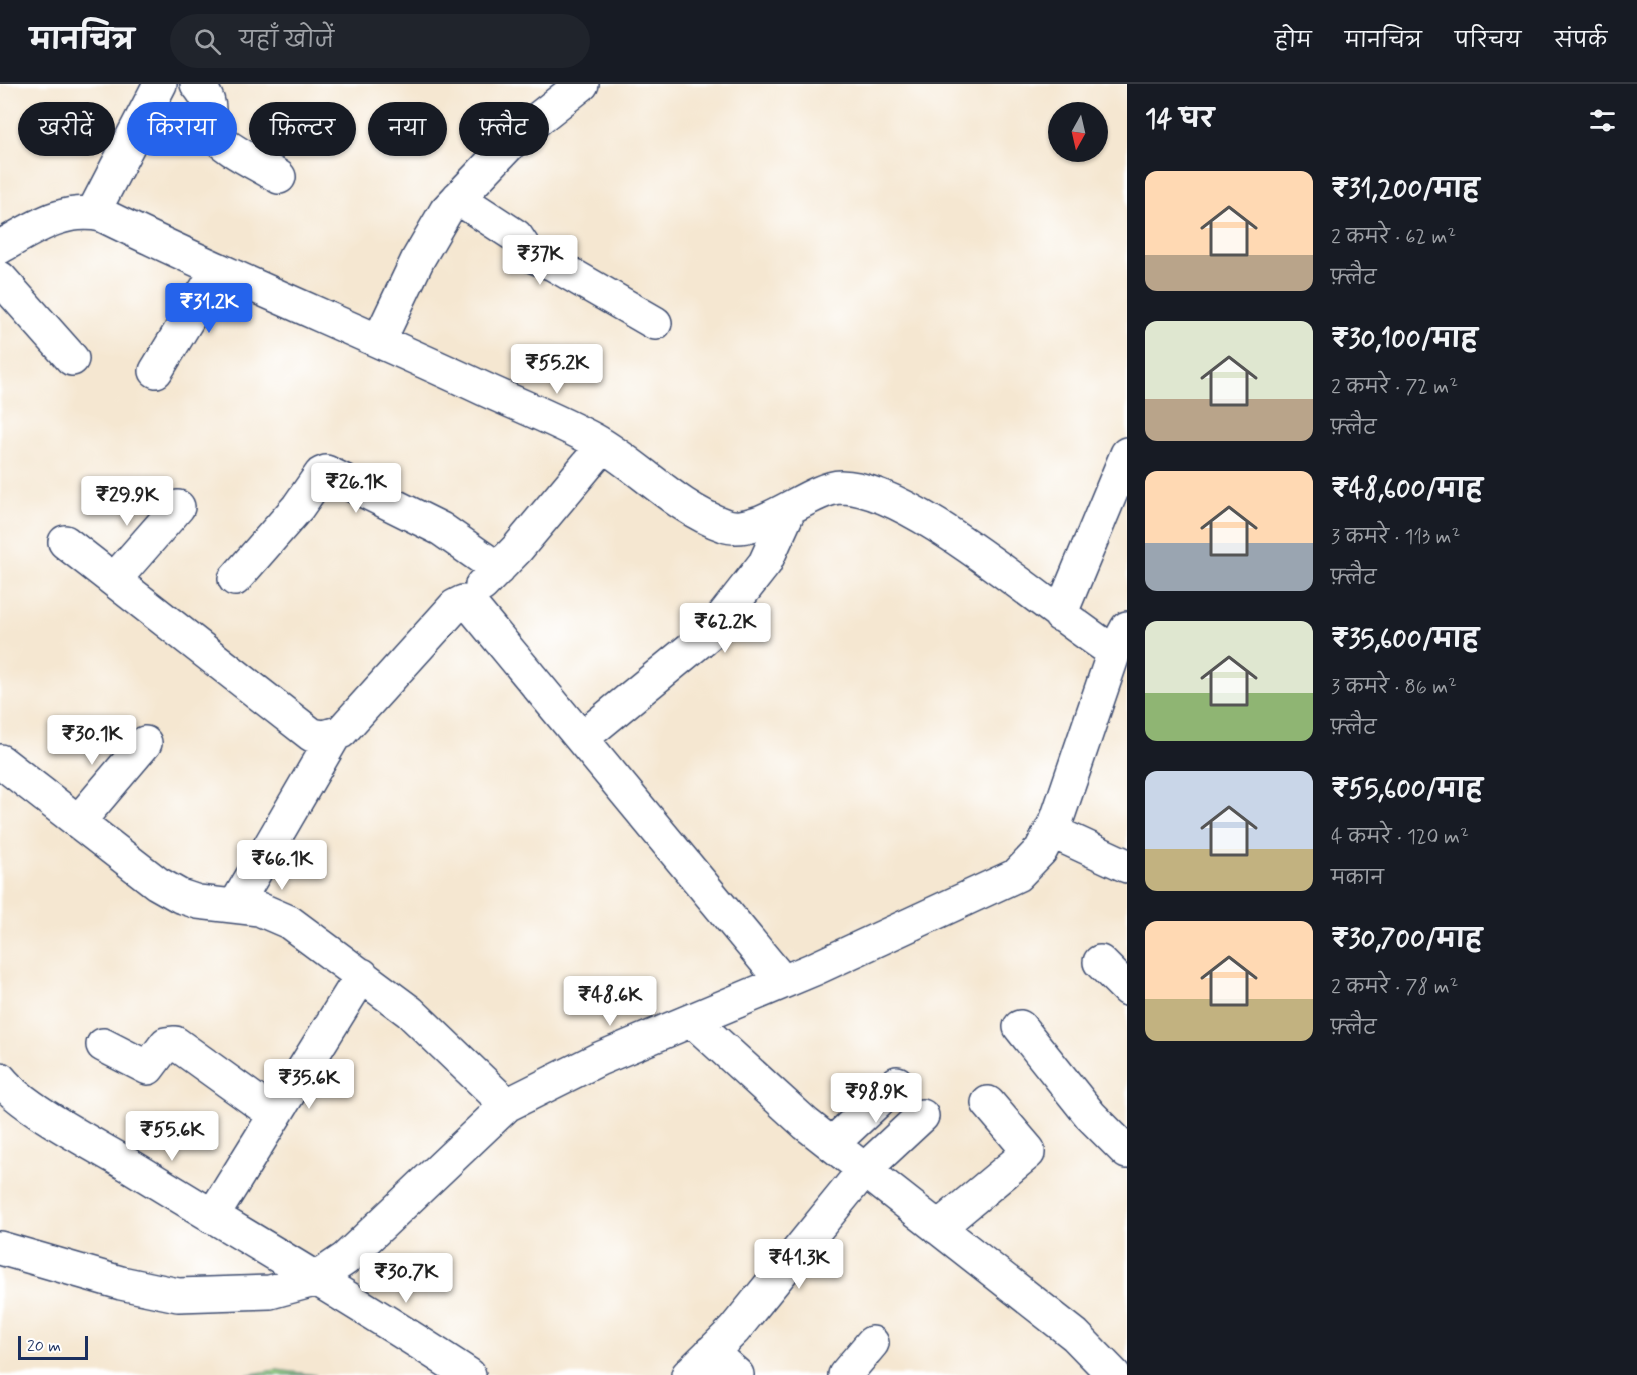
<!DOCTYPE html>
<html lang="hi">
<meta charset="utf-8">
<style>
:root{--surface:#171b24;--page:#20242c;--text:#f1f3f6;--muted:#9ea1a6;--line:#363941;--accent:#2563eb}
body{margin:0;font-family:Mynerve,"Playpen Sans Deva",sans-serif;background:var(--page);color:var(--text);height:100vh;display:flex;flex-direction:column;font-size:22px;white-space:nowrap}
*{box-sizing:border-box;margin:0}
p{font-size:20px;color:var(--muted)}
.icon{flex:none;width:33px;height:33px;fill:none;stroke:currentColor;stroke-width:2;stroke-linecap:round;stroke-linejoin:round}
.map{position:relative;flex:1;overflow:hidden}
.panel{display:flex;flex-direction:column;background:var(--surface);width:510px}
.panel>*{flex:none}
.hud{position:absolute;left:18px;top:18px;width:570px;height:54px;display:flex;gap:12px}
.needle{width:39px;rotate:188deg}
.tools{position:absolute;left:1048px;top:18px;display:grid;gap:12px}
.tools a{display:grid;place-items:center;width:60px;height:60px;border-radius:50%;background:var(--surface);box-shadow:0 2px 4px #0004;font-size:30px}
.scale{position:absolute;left:18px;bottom:15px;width:70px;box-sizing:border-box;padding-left:6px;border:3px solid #1b2f5e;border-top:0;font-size:16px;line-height:21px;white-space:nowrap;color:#1b2f5e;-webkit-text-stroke:4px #fff;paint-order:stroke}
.price{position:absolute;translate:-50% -51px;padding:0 14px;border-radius:6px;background:#fff;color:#222;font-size:20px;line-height:39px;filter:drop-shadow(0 2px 3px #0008)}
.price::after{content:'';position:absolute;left:50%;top:36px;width:18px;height:14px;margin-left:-9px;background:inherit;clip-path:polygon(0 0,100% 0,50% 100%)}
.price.on{background:var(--accent);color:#fff}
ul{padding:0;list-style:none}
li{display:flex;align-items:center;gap:18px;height:150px;padding:0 18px}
li span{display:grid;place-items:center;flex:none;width:168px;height:120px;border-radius:12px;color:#555}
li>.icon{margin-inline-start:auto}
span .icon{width:72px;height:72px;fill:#fffc;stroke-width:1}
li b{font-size:26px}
h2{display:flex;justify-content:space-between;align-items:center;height:72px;padding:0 18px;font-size:26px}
.tag{padding:0 21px;border-radius:27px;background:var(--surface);box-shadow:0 2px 4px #0004;font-size:21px;line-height:54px}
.tag.on{background:var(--accent);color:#fff}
header{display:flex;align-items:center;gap:36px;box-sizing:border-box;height:84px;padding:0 30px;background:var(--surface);border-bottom:2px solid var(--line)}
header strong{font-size:28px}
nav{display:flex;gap:33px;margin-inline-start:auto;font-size:21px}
.search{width:420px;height:54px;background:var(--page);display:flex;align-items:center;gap:15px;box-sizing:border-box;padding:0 21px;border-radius:33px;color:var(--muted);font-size:22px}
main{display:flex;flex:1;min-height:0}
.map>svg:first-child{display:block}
.green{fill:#98d286;stroke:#5a8072;stroke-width:1.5}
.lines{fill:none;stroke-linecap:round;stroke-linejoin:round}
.minor-casing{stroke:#3c4b6f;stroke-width:36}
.minor{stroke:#fff;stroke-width:33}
</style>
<header>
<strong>मानचित्र</strong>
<div class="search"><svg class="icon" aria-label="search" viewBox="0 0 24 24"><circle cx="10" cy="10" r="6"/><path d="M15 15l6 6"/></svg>यहाँ खोजें</div>
<nav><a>होम</a><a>मानचित्र</a><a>परिचय</a><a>संपर्क</a></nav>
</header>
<main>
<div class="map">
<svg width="1127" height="1291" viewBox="0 0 1127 1291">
<rect width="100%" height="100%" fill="#fff"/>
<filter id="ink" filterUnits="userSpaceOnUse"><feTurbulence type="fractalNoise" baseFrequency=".0167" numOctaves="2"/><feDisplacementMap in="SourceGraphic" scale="12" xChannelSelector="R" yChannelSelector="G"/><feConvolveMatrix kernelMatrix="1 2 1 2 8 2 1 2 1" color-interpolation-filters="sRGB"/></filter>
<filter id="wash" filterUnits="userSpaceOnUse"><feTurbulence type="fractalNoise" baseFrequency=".008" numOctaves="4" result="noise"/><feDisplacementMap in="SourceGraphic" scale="24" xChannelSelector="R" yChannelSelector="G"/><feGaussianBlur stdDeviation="1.35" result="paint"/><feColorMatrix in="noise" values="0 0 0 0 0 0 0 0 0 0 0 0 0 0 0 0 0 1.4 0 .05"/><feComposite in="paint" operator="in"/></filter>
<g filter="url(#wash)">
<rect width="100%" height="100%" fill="#f5e7d1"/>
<path class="green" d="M276,1286L316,1291H246Z"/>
</g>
<g filter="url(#ink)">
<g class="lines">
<g class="minor-casing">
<path id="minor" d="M197,0C218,25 203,28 213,48C220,63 264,83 279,93
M458,114L516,152L528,170L553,180L655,239
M93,129L160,0
M0,163C34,144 63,123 102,131C228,193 358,246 484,305C521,322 559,337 594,356C637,380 677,425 724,441C758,454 809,404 841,403C912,403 1050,528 1114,568
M0,194L72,275
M379,257L418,175L446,127L519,50L582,0
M156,287L217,187
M65,458L312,651L324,653L341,648L455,522L463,518L470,520L783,898
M235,495L298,423L321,390L326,388L441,445L498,485
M114,496L178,423
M482,501L517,465L603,362
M1060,531L1127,370
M582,654L711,548L765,479L790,424
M0,677L157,799L180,812L198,818L259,825L289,838L410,928L507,1021
M78,738L145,659
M1051,747L1127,782
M235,822L334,652
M1100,878L1127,905
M692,936L806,1040L1075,1251L1114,1291
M1020,943L1091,1032L1127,1068
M103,961L148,984L166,960L175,959L275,1031
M0,995C24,1025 97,1062 132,1083C244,1152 359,1218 469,1291
M832,1060L897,999
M212,1133L362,891
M938,1144L1028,1069V1066L988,1019
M0,1164L121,1199L178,1211L270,1208L314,1196L345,1175L507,1021L599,975L814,885L1017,791L1041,766L1057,735L1114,568L1127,544
M711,1268L737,1291
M688,1291L734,1246L864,1086L922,1032
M845,1291L872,1259"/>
</g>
<use href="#minor" class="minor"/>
</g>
</g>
</svg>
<div class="tools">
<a><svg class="needle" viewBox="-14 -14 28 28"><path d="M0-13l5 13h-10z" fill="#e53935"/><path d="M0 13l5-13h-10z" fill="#9ea1a6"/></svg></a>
</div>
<div class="scale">20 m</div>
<b class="price" style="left:540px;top:202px">₹37K</b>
<b class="price on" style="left:209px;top:250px">₹31.2K</b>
<b class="price" style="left:557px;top:311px">₹55.2K</b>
<b class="price" style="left:356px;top:430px">₹26.1K</b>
<b class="price" style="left:127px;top:443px">₹29.9K</b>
<b class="price" style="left:725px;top:570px">₹62.2K</b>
<b class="price" style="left:92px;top:682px">₹30.1K</b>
<b class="price" style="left:282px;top:807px">₹66.1K</b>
<b class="price" style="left:610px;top:943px">₹48.6K</b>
<b class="price" style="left:309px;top:1026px">₹35.6K</b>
<b class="price" style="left:876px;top:1040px">₹98.9K</b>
<b class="price" style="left:172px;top:1078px">₹55.6K</b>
<b class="price" style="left:799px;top:1206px">₹41.3K</b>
<b class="price" style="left:406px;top:1220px">₹30.7K</b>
<div class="hud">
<a class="tag">खरीदें</a>
<a class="tag on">किराया</a>
<a class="tag">फ़िल्टर</a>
<a class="tag">नया</a>
<a class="tag">फ़्लैट</a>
</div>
</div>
<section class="panel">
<h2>14 घर<svg class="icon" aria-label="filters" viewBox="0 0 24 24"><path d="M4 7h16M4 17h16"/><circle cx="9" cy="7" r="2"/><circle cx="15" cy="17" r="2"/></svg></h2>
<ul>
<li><span style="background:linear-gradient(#ffd9b3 70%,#b9a48a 0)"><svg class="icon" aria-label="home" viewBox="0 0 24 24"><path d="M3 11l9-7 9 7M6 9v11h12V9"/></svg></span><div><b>₹31,200/माह</b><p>2 कमरे · 62 m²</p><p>फ़्लैट</p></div></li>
<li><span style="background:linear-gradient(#dfe7d0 65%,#b9a48a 0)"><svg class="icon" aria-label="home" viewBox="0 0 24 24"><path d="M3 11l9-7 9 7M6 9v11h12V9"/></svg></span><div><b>₹30,100/माह</b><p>2 कमरे · 72 m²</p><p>फ़्लैट</p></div></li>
<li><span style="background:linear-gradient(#ffd9b3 60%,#9aa5b1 0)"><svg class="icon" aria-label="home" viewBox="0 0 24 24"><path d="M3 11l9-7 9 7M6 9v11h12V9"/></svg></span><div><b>₹48,600/माह</b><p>3 कमरे · 113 m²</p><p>फ़्लैट</p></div></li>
<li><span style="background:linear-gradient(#dfe7d0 60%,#8fb573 0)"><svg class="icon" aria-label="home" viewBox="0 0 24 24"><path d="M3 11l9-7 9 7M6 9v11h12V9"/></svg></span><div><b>₹35,600/माह</b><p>3 कमरे · 86 m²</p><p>फ़्लैट</p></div></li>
<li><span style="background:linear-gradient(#c9d6e8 65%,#c2b280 0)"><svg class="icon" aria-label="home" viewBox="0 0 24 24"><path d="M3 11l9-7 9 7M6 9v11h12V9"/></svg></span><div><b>₹55,600/माह</b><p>4 कमरे · 120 m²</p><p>मकान</p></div></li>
<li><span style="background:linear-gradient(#ffd9b3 65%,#c2b280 0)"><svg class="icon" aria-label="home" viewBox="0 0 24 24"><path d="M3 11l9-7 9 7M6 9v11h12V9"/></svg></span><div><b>₹30,700/माह</b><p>2 कमरे · 78 m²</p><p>फ़्लैट</p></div></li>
</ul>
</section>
</main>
